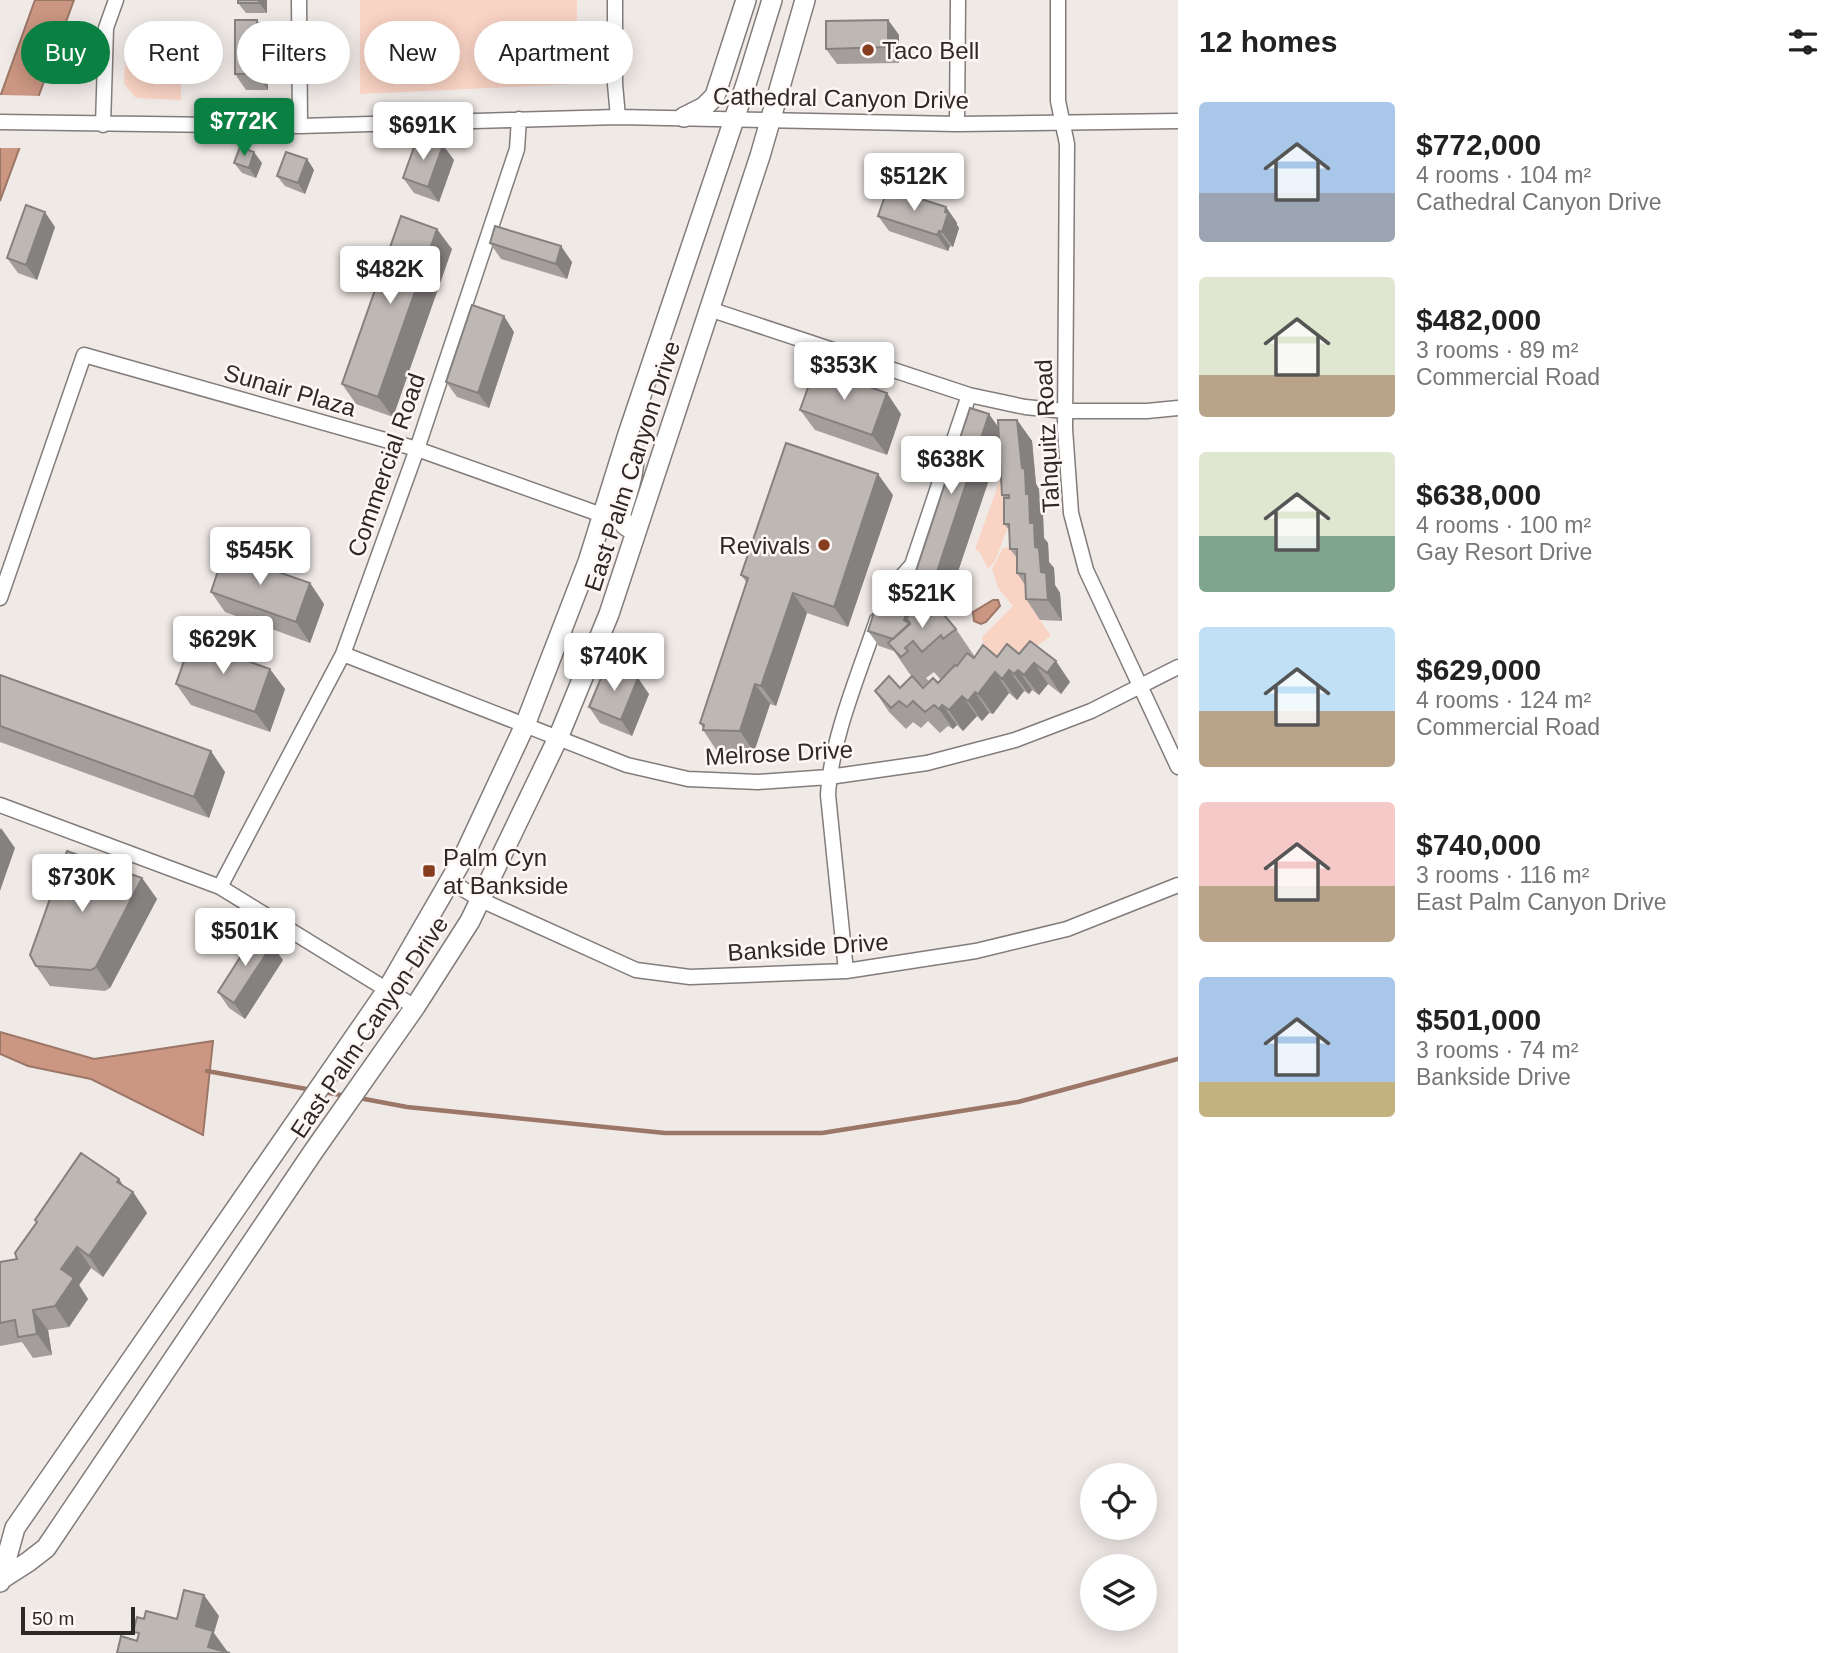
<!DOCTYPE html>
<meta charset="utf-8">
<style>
:root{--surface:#fff;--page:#f6f6f6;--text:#222;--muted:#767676;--accent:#0b8043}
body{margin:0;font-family:Arial,sans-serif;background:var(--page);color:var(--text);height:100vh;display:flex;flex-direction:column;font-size:26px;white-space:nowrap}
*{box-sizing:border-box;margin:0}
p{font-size:23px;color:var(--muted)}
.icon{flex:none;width:38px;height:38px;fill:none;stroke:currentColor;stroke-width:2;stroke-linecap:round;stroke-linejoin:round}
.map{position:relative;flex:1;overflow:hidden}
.panel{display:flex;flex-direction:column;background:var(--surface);width:665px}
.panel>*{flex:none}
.top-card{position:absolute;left:21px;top:21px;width:665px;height:63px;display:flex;gap:14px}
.fabs{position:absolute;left:1080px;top:1463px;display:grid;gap:14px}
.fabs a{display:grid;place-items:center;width:77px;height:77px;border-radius:50%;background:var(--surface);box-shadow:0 4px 18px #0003;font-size:35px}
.scale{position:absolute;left:21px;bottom:18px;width:114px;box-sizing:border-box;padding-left:7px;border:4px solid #2c2928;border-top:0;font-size:19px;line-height:24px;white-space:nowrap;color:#2c2928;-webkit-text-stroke:5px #fef7f5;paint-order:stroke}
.price{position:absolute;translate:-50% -60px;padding:0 16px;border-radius:7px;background:#fff;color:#222;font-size:23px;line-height:46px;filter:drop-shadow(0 2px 4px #0008)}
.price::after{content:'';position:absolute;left:50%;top:42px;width:21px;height:16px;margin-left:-10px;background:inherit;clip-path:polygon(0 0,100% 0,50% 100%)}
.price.active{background:var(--accent);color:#fff}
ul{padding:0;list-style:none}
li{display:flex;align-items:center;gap:21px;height:175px;padding:0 21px}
li span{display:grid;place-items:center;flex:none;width:196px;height:140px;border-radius:7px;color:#555}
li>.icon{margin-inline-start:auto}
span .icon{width:84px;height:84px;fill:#fffc;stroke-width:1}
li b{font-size:30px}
h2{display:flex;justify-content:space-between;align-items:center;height:84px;padding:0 21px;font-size:30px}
.tag{padding:0 24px;border-radius:32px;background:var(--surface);box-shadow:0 4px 18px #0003;font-size:24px;line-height:63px}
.tag.active{background:var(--accent);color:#fff}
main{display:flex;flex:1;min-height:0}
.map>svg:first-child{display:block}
.green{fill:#f9d3c4}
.water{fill:#cc9782;stroke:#9c7667;stroke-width:2}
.pier{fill:#f0eae7}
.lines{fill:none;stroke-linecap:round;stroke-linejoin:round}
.stream{stroke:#9c7667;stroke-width:4.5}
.minor-casing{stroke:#827c7a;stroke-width:17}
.major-casing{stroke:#827c7a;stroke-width:22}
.minor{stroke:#fff;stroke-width:14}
.major{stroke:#fff;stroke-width:19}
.wall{fill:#a39e9c;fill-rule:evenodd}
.shaded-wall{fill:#85817f}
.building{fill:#beb8b5;stroke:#85817f;stroke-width:2}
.poi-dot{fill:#863e1f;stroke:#fef7f5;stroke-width:2.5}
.labels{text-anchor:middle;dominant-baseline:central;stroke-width:5;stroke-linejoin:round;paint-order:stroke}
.poi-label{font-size:24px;fill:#2c2928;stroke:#fef7f5;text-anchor:start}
.street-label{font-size:24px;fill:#2c2928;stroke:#fef7f5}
</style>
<main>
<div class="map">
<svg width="1178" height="1653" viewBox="0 0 1178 1653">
<rect width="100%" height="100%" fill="#f0eae7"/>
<path class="green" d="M360,0H577V84L360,94Z
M126,47H181V100L136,98L124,84Z
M1005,465L1015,509L995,561L988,569L980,553L975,549L1002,474L1000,473Z
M1024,545L1039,594L1040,620L1051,636L1035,647L1044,660L987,659L982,637L1013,606L998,588L992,569L1003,548Z"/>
<path class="water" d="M35,0H74L0,201V97Z
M993,600H998L1000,606L986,622L981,624L974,621L973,612Z
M0,1032L94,1059L213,1041L203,1135L91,1079L28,1066L0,1054Z"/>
<path class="pier" d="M0,95L43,96L23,148H0Z"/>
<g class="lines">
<path class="stream" d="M207,1071L312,1090
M324,1092L346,1096
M359,1098L407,1107L665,1133H822L1018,1102L1178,1059"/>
<g class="minor-casing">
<path id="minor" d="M299,0L300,126
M615,0V84L618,117
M1058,0V101L1067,144L1065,429L1071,513L1086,570L1178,767
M0,122L300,126L618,117L957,124L1178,121
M957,124L958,0
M103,125L106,28L116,0
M709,309L969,395L1025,407L1065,411H1147L1178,408
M886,594L912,565L969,395
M0,598L84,355L417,449L602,515
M343,654L627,765L688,779L758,782L829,777L927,763L1015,740L1091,711L1178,667
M0,805L220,887L415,1007
M450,881L481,900L636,970L690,977L846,971L976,951L1067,929L1178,885
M220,887L343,654L417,449L517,149L519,119
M846,971L828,795C831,739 859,674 877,620"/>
</g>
<g class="major-casing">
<path id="major" d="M684,117L704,107L715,96L746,0
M630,438C640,462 628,490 621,513C621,525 627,527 636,531
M3,1578L28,1562L46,1548L313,1152L415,1007L470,921L558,738L609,614L760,156L805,0
M0,1582L15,1528L387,990L462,860L525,725L588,562L628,434L747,81L772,0"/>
</g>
<use href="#minor" class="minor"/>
<use href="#major" class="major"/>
</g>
<path class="wall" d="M238,0H267V13H246L238,3Z
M888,20L899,35V63L837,64L826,49Z
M268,36V90H246L235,74Z
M307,159L314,170L305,194L285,186L277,176Z
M454,160L439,202L414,193L403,178Z
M234,163H262L256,178L242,173Z
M946,207L957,223V225L959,228L953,247L950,246L948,251L889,231L878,216Z
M55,227L37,280L18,273L7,258Z
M490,243L572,262L567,279L501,259Z
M452,249L393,417L356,404L342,384Z
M514,332L489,408L457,397L446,382Z
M800,410L901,414L887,455L815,430Z
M1017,420L1032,441L1036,484L1039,489L1040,511L1043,515L1044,538L1048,543L1049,562L1054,568L1055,585L1060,593L1062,621L1040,620L1026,599L1025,585L1017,573V558L1010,549V531L1004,524V499L1002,495L1000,447L947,604L928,598L914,577L999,427Z
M893,495L848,627L807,613L776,706L770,704L754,752L717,751L703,730V728L700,723L747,583L741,575Z
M310,583L324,604L310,643L225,612L211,592Z
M907,592L914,594L925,610L924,612L929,617L956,629L975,657H997L1019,654L1070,682L1061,694L1048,684L1039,695L1032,690L1029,694L1024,691L1017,700L1009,693L993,714L989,713L982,721L977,716L963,731L957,725L953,729L948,726L940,733L928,721L921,728L913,722L906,729L889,712L875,691L900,688L917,682L909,673L894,651L879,646L868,631ZM934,672L941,680L938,683L923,688L922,687L929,681L926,678Z
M0,675L225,772L209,818L0,742Z
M176,684L285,689L270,732L191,705Z
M649,694L632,736L600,723L589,707Z
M142,878L157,899L110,988L105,991L50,986L36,966Z
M283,960L245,1019L229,1008L218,992Z
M119,1179L123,1186L133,1192L147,1213L103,1277L91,1268L79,1285L88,1299L69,1327L48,1330L52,1355L33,1358L22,1342L0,1346V1262L17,1259Z"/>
<path class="shaded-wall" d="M259,0H267V13L259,3Z
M257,20L268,36V90L257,74Z
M888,20L899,35V63L888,47Z
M443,145L454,160L439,202L428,187Z
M254,152L262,163L256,178L249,168Z
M307,159L314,170L305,194L298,183Z
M946,207L957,223V225L959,228L953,247L942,232Z
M45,212L55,227L37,280L26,265Z
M437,229L452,249L393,417L378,397Z
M939,231L950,246L948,251L937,235Z
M561,246L572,262L567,279L556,264Z
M504,316L514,332L489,408L478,393Z
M887,393L901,414L887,455L872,435Z
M989,414L1004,435L947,604L933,584Z
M1017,420L1032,441L1036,484L1039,489L1040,511L1043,515L1044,538L1048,543L1049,562L1054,568L1055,585L1060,593L1062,621L1048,600L1035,547L1030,523L1022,468Z
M878,474L893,495L848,627L834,607Z
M310,583L324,604L310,643L296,622Z
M793,593L807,613L776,706L761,686Z
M914,594L925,610L921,627L910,612Z
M1056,661L1070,682L1061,694L1047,673Z
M1034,663L1048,684L1039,695L1024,675Z
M270,669L285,689L270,732L255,712Z
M1009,670L1024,691L1017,700L1002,679Z
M1018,670L1032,690L1029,694L1014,674Z
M995,672L1009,693L993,714L978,694Z
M638,678L649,694L632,736L621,720Z
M755,684L770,704L754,752L740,731Z
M975,692L989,713L982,721L968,701Z
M962,696L977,716L963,731L949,710Z
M942,705L957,725L953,729L939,709Z
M211,751L225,772L209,818L194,797Z
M1,828L15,848L0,891V830Z
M142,878L157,899L110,988L96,967Z
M272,945L283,960L245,1019L234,1003Z
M119,1179L130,1196L133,1192L147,1213L103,1277L89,1256Z
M77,1247L91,1268L79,1285L88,1299L69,1327L55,1306L61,1269Z
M33,1310L48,1330L52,1355L37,1334Z
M204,1595L219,1616L214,1633L227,1651V1653L208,1647L196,1626Z"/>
<path class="building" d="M238,0H259V3H238Z
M235,20H257V74H235Z
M888,20V47L826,49V21Z
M418,136L443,145L428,187L403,178Z
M240,147L254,152L249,168L234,163Z
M286,152L307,159L298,183L277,176Z
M899,192L946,207L945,212L948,213L942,232L939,231L937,235L878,216L886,193L897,197Z
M26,205L45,212L26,265L7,258Z
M401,216L437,229L378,397L342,384Z
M495,226L561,246L556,264L490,243Z
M472,305L504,316L478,393L446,382Z
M815,368L887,393L872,435L800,410Z
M970,408L989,414L933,584L914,577Z
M998,420H1017L1022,468L1025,469L1026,494H1029L1030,523H1034L1035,547L1039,548L1041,572L1046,573L1048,600L1026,599L1025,574L1017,573V549H1010L1009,524H1004V498H1009V495H1002Z
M786,443L878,474L834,607L793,593L761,686L755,684L740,731L703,730L704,725L700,723L748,578L741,575Z
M224,553L310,583L296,622L211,592Z
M896,577L907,592L914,594L912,602L906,608L909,612H907L904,620L910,624L893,639L868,631L882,587Z
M913,602L921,613L925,612L929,617L939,609L956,629L943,639L941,635L922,652L913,641L905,648L908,651L901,657L888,643L910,623L906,618L911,613L906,608Z
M191,641L270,669L255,712L176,684Z
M1030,641L1056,661L1047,673L1034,663L1024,675L1018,670L1014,674L1009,670L1002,679L995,672L978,694L975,692L968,701L962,696L949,710L942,705L939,709L934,705L925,712L913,701L907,707L899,701L891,708L875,691L889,676L900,688L912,676L923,688L933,678L938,683L955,665L957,666L967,653L974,658L983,645L997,657L1007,644L1019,654Z
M606,666L638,678L621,720L589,707Z
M0,675L211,751L194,797L0,726Z
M67,851L142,878L96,967L91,970L36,966L30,955Z
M255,934L272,945L234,1003L218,992Z
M81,1153L119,1179L117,1182L133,1192L89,1256L77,1247L61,1269L74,1278L55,1306L33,1310L37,1334L18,1337L15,1320L0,1323V1262L17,1259L15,1253L37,1222L35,1220Z
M184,1590L204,1595L196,1626L213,1631L208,1647L230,1653H117L121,1636L137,1641L139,1633L133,1632L137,1617L144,1619L146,1611L177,1619Z"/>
<g class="poi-dot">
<circle cx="868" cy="50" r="7"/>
<circle cx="824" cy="545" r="7"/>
<rect x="422" y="864" width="14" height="14" rx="3.5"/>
</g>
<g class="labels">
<g class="poi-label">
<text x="882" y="50">Taco Bell</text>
<text x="810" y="545" text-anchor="end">Revivals</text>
<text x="443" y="857">Palm Cyn<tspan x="443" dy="28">at Bankside</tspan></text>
</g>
<g class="street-label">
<text transform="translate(841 98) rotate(1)">Cathedral Canyon Drive</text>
<text transform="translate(290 390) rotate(16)">Sunair Plaza</text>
<text transform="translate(1047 436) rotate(-93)">Tahquitz Road</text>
<text transform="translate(386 465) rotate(-71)">Commercial Road</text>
<text transform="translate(632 466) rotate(-72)">East Palm Canyon Drive</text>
<text transform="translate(779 753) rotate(-3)">Melrose Drive</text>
<text transform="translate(808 947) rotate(-4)">Bankside Drive</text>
<text transform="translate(369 1027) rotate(-56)">East Palm Canyon Drive</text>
</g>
</g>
</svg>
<div class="fabs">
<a><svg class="icon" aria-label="locate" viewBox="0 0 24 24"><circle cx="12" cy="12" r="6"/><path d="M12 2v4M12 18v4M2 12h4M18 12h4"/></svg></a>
<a><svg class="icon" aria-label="layers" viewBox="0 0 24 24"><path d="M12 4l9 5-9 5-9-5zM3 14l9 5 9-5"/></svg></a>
</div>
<div class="scale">50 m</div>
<b class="price active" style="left:244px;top:158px">$772K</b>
<b class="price" style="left:423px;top:162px">$691K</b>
<b class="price" style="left:914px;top:213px">$512K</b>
<b class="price" style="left:390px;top:306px">$482K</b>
<b class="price" style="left:844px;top:402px">$353K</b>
<b class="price" style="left:951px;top:496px">$638K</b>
<b class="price" style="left:260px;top:587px">$545K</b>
<b class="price" style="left:922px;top:630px">$521K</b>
<b class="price" style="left:223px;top:676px">$629K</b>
<b class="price" style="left:614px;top:693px">$740K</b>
<b class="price" style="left:82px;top:914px">$730K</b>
<b class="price" style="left:245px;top:968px">$501K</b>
<div class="top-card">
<a class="tag active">Buy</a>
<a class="tag">Rent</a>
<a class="tag">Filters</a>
<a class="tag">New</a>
<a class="tag">Apartment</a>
</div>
</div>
<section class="panel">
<h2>12 homes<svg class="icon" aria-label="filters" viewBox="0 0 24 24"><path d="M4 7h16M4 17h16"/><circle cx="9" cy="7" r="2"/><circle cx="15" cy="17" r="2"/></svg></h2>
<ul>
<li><span style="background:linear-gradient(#a9c7e8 65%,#9aa5b1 0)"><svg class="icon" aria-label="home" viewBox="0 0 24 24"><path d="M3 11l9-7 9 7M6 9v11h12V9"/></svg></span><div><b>$772,000</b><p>4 rooms · 104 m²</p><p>Cathedral Canyon Drive</p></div></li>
<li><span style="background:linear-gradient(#dfe7d0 70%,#b9a48a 0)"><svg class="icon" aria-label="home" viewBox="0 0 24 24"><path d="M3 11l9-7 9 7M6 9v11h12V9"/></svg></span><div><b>$482,000</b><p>3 rooms · 89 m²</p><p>Commercial Road</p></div></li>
<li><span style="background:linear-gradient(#dfe7d0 60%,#7fa58c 0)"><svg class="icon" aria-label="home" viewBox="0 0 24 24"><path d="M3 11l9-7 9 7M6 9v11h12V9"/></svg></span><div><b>$638,000</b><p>4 rooms · 100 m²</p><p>Gay Resort Drive</p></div></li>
<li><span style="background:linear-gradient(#bfe0f5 60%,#b9a48a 0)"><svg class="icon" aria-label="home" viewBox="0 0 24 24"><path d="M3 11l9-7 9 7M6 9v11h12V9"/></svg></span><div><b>$629,000</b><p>4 rooms · 124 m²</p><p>Commercial Road</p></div></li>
<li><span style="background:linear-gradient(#f6c9c9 60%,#b9a48a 0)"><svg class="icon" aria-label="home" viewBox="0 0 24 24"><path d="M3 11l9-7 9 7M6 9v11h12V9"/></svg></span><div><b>$740,000</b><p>3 rooms · 116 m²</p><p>East Palm Canyon Drive</p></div></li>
<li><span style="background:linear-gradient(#a9c7e8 75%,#c2b280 0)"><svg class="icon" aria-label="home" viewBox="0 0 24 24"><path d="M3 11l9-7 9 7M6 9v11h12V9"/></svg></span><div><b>$501,000</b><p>3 rooms · 74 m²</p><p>Bankside Drive</p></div></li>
</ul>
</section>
</main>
